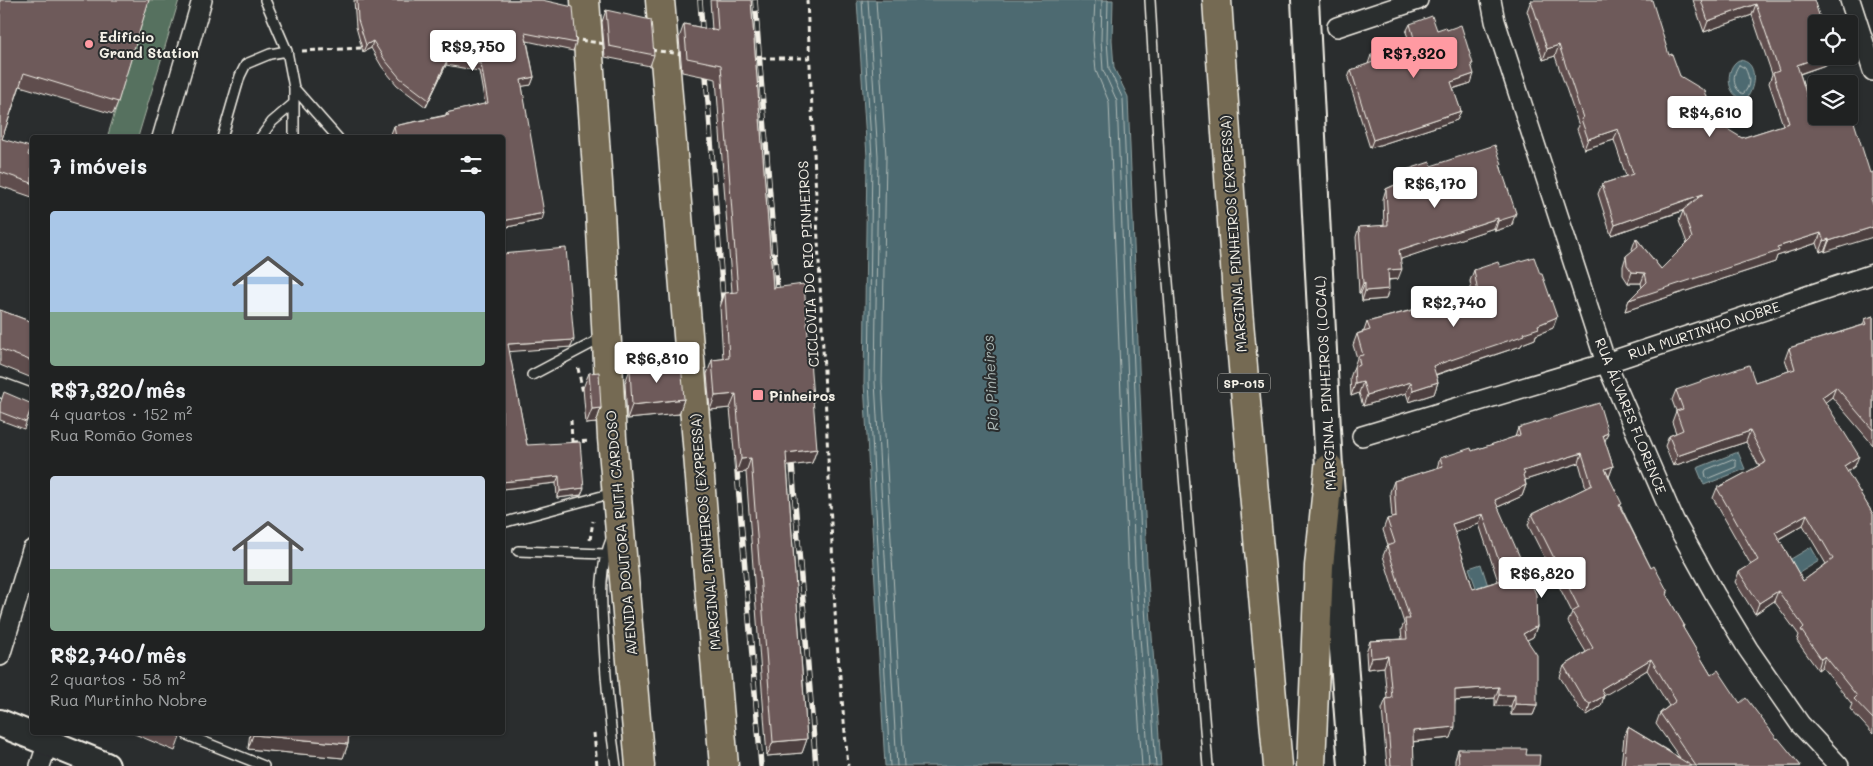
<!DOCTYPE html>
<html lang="pt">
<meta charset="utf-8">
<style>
:root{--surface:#202222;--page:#282a2a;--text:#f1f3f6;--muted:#a2a4a5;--line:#3d3f40;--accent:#ff9aa2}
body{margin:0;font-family:Mali,sans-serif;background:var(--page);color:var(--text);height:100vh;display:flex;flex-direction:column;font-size:19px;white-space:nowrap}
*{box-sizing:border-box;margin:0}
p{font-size:16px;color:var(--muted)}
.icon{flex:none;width:28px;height:28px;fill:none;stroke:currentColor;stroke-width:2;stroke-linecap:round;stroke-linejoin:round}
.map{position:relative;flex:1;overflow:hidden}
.details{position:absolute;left:30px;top:135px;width:475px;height:600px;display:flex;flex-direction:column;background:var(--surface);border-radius:5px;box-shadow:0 1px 4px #0004,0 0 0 1px var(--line)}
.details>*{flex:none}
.tools{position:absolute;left:1808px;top:15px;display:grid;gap:10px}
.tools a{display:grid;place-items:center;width:50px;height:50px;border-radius:5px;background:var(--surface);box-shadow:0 1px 4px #0004,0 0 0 1px var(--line);font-size:25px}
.price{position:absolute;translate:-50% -42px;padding:0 11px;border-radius:5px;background:#fff;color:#222;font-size:16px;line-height:32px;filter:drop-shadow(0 1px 2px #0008)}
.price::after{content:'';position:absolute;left:50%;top:30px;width:15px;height:11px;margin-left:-8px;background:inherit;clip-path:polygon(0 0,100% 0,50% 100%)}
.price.current{background:var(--accent);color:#111}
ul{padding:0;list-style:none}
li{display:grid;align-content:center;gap:10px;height:265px;padding:0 20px}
li span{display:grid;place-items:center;height:155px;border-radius:5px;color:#555}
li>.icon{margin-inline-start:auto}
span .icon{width:90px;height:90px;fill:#fffc;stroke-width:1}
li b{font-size:21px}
h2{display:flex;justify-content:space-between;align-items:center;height:60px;padding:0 20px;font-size:21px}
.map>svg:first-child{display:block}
.green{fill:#57715e;stroke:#a6b1a3}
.water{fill:#4d6b71;stroke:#90a1a1}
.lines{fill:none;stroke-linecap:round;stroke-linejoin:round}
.shore{stroke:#b1bbb8;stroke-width:1}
.service-casing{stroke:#f4f1e8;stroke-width:12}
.minor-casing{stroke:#f4f1e8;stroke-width:22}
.secondary-casing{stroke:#f4f1e8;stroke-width:30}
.trunk-casing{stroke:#f4f1e8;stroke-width:31}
.motorway-casing{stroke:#f4f1e8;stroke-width:31}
.path{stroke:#f4f1e8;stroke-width:3;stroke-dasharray:5 4;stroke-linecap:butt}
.service{stroke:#2a2d2e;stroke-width:9}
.minor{stroke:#2a2d2e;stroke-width:19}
.secondary{stroke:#2a2d2e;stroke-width:26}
.trunk{stroke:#746b52;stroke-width:28}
.motorway{stroke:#746b52;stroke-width:28}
.rail-casing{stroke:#f4f1e8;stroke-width:5.5}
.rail{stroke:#2a2d2e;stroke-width:4;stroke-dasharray:11;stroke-linecap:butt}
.path-bridge{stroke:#f4f1e8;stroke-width:3;stroke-dasharray:5 4;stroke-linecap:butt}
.wall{fill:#5f4d4d;stroke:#f4f1e8;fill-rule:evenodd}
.shaded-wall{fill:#4d3f3f;stroke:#f4f1e8}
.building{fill:#6e5a5a;stroke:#f4f1e8;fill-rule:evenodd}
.poi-dot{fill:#ff9aa2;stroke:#2a2d2e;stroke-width:2}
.labels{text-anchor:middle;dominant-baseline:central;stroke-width:4;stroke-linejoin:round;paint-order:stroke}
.shield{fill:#2a2d2e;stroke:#b7b6b0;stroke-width:1}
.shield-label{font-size:12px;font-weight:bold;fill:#f4f1e8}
.poi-label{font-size:14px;font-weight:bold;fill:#f4f1e8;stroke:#2a2d2e;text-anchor:start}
.street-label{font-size:14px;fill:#f4f1e8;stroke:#2a2d2e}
.water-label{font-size:15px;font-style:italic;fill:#a9b5b2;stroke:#2a2d2e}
</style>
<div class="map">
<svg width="1873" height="766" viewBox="0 0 1873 766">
<rect width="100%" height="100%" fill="#2a2d2e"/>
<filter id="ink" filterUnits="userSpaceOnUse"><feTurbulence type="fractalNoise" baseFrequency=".02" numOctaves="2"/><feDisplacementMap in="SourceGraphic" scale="10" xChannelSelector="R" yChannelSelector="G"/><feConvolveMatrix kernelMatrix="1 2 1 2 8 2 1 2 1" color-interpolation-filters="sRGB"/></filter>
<g filter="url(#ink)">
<path class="green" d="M149,0H179L138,137L107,138Z"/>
<path class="water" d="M857,0H1113L1112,40L1114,68L1128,97L1147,564L1161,766H885L864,382L867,157Z
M1739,60C1759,61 1755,87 1747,98C1727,102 1723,68 1739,60Z
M1738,452L1745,469L1704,485L1697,468Z
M1811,547L1819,561L1794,576L1786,562Z
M1481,564L1489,589L1478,593L1469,568Z"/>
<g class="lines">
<path class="shore" d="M862,0L872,157L869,382L890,766
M868,0L878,156L875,382L897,766
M876,0L886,156L882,382L904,766
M1095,0L1093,40L1096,71L1109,102L1128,565L1142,766
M1102,0L1101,40L1103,70L1117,101L1135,564L1149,766
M1108,0L1107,40L1109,69L1123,99L1142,564L1156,766
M1739,65L1745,68C1750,78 1751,86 1743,94C1732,88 1732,74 1739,65Z
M1733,459L1736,461V467L1709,478L1706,477L1705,472L1706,470Z"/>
<g class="service-casing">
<path id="service" d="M265,0L287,51L294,88V138
M1150,0L1162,209L1208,766
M294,88L338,138
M222,138L240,76L246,64L270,54L287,51
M260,138L272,122L293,104
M532,375L602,338
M502,523L613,493
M612,537C597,573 602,605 604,643C606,685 610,725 616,766
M518,551L605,554
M187,735L264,766"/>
</g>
<g class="minor-casing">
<path id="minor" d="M1491,0L1495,21L1606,363L1674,520L1716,596L1748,649L1800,724L1839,766
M1850,0L1873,71
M1337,27L1418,0
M162,138L202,0
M0,387L32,399
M1362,436L1606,363L1873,274
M0,656L32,550
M40,766L48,742"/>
</g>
<g class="secondary-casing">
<path id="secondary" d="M1305,0L1329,468L1352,766
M0,723L106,766"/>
</g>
<g class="trunk-casing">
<path id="trunk" d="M585,0L600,211L612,438L640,766"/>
</g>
<g class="motorway-casing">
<path id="motorway" d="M660,0L724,766
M1217,0L1238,310L1278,766
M1311,766L1319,566L1329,468"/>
</g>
<path class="path" d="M807,0L836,632L848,766
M302,51L362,48
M752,58H809
M578,368L583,393
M571,420L572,443
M573,442L590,441
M590,540L593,521
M594,733L597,766"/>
<use href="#service" class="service"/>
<use href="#minor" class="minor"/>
<use href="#secondary" class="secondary"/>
<use href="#trunk" class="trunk"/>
<use href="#motorway" class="motorway"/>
<g class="rail-casing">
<path id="rail" d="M700,0L703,42
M755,0L778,300
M705,62L724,312
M791,452L816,766
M736,459L761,766"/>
</g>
<use href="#rail" class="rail"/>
<path class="path-bridge" d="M572,39L606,44
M651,50L682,54"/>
</g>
<path class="wall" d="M0,0L118,102L113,114L20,86L2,139L28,155L32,157V197L0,186Z
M354,0H542L576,43L573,51L527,41L534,77L531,85L522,86L542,220L502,228V138H392L391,134L394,126L446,115V113L485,104L479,71L446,65L426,107L397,85L382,67L371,48L363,52L356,27Z
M710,0H751L773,288L817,449L812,463L787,466L807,739L802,753L767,756L746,472L736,473L730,408L710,410L707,374L712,360L723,359L720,307L725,293L732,292L716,79L682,72L679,38L684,24L712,30Z
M1531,0L1669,55L1680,76L1718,129L1742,138L1783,125L1769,83L1772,74L1752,15L1704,32L1693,0H1814L1828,64L1800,74L1814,118L1870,173L1825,252V250L1820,252L1817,243L1777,256L1775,262L1625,311L1629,300L1642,288L1641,283H1628L1623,275V266L1626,256L1633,251L1632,249L1636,238L1661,269L1687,243L1679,221L1683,211L1611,235L1598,194L1602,184L1626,176L1614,140L1584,149L1577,129L1579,126L1555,56L1543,60L1527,11Z
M606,10L654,55L650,66L605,57L602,22Z
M1410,24L1437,30H1447L1472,67L1471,83L1453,89L1461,111L1457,120L1370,148L1348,78L1351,70L1368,64L1371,55L1376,54V52L1409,40L1406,32Z
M1431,166L1501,167L1513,223L1511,226L1495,231L1494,228L1400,259L1398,279L1389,280L1386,299L1362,301L1361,293H1359L1356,237L1359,227L1384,226L1383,199L1386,189L1401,182L1400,181L1403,171Z
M502,254L571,347L509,351L527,445L581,495L557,498L556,483L502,489Z
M1500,267L1553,328L1536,335L1535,339L1522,344L1521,346L1436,375L1438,382L1434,394L1409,402L1406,393L1363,406L1359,393L1351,396L1350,378L1357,358L1353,345L1357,334L1364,331L1367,322L1472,294L1470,281L1474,270Z
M0,310L32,322V378L0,365Z
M1873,316V445L1832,397L1825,402L1855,466L1847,472L1873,514V734L1850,709L1852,704L1822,667L1818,670L1797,641L1799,635L1774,601L1755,614L1735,582L1739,572L1751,565L1713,498L1717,488L1759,466L1746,442L1673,466L1665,446L1669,436L1676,433L1672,422L1676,411L1672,400L1676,390L1755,382L1789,371L1785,359L1789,348L1863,325L1865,319ZM1803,525L1826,564L1803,581L1779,539Z
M630,369L684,399L679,414L627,419L625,383Z
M589,373L601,408L596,423L586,424L583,388Z
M0,404L32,406L24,429L0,420Z
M1518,428L1605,442L1613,466L1609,477L1621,507L1651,568L1668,592L1667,596L1684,625L1683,628L1711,675L1777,739L1801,766H1621L1624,737L1628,727L1680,758L1656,724L1660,713L1669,706L1647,670L1604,695L1601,706L1587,715L1580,710L1560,677L1564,666L1586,652L1568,622L1572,612L1528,525L1532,514L1586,488L1579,463L1525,480L1526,485L1522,496L1498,507L1537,626L1533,637L1527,640L1537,705L1533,715H1511V706H1495V698L1455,701L1451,738L1413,742L1414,766H1387L1382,709L1386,699L1387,698L1384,667L1367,669L1366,652L1370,641L1402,639L1401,630L1404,623L1383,556L1387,546L1388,545L1383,530L1387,519L1392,518L1390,492L1394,481L1437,468L1440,458L1472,451L1515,437ZM1479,524L1498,581L1473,589L1454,532Z
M130,732H182L175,751Z
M250,732H349L348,744L343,758L248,749Z
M1458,749L1526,755L1539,766H1455V760Z"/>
<path class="shaded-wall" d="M1756,4L1752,15L1704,32L1708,21Z
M373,41L371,48L363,52L366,45Z
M1559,45L1555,56L1543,60L1547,49Z
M1822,56H1830L1828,64L1793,76L1797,65Z
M448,58L446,65L426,107L429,100Z
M1474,74L1471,83L1448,90L1451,82Z
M534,77L531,85L518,87L521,80Z
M1461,111L1457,120L1370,148L1373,140Z
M1618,129L1614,140L1584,149L1588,139Z
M1703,194L1699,205L1611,235L1615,225Z
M544,213L542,220L502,228V221Z
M1516,213L1511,226L1495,231L1498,221Z
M1498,218L1494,228L1395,261L1399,250Z
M1873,227V237L1825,252L1829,241Z
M1821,233L1817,243L1777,256L1775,262L1625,311L1629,300L1777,247Z
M1829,239L1825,250L1820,252L1824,241Z
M1402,269L1398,279L1384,280L1388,270Z
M1632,272L1645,273L1641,283H1628Z
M1363,283H1365L1361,293H1359Z
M1389,289L1386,299L1362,301L1365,291Z
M1557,317L1553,328L1536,335L1535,339L1522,344L1521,346L1428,377L1433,366L1524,333L1538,325Z
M574,340L571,347L505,352L508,344Z
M1363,382L1359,393L1351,396L1355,384Z
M1411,382L1406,393L1363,406L1367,395Z
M1438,382L1434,394L1409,402L1413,390Z
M1836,387L1832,397L1818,408L1822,397Z
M736,394L730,408L710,410L715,396Z
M684,399L679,414L627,419L632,405Z
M601,408L596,423L586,424L592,409Z
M1750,431L1746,442L1673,466L1677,456Z
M1608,433L1604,444L1603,435Z
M817,449L812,463L781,467L786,453Z
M1582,453L1579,463L1522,481L1523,471Z
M1859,456L1855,466L1840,477L1844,466Z
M751,458L746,472L736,473L741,459Z
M1613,466L1609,477L1605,469Z
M559,476L556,483L502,489V482Z
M1526,485L1522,496L1491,510L1495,500Z
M584,488L581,495L557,498L560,491Z
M1483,514L1479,524L1448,535L1452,524Z
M1807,514L1803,525L1771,543L1775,532Z
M1778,591L1774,601L1755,614L1759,603Z
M1537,626L1533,637L1519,644L1523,634Z
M1388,656L1384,667L1367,669L1371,658Z
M1825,656L1822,667L1818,670L1821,659Z
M1651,659L1647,670L1597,700L1601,689Z
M1499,687L1495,698L1451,701L1455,690Z
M1499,695H1515L1511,706H1495Z
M1604,696L1601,706L1587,715L1590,704Z
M1515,704L1537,705L1533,715H1511Z
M1455,727L1451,738L1409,742L1413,731Z
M253,735L348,744L343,758L248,749Z
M807,739L802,753L767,756L773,742Z"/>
<path class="building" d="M0,0H149L118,102L24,73L2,139L30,147L28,155L32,157V183L0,172Z
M357,0H542L573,7L576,43L525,33L534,77L521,80L544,213L502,221V138H396L394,126L449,115L446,113L488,103L481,64L448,58L429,100L400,78L385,60L373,41L366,45L358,20Z
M716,0H751L773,288L804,284L817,449L786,453L807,739L773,742L751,458L741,459L736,394L715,396L712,360L729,358L725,293L738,292L721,65L687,58L684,24L718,31Z
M1531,0H1652L1669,55L1672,54L1680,76L1705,91L1718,129L1724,127L1742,138L1789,123L1773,73L1779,71L1756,4L1708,21L1701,0H1814L1822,24H1816V56H1822L1797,65L1814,118L1819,116H1849V106L1870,173L1873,172V198L1871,199L1873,204V227L1829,241V239L1824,241L1821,233L1777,247L1779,251L1629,300L1647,282L1645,273L1632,272L1627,265L1626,256L1638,246L1636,238L1661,269L1692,238L1683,210L1703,194L1615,225L1602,184L1633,174L1618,129L1588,139L1581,119L1583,118L1559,45L1547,49Z
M606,10L651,20L654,55L609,46Z
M1432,16L1437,30L1446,27L1447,30L1461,25L1473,64H1471L1474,74L1451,82L1461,111L1373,140L1351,70L1373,62L1371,55L1377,53L1376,52L1414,38L1410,24Z
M1495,145L1502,164L1500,165L1516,213L1514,214V216L1498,221V218L1399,250L1402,269L1388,270L1389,289L1365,291V283H1363L1359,227L1388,225L1386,189L1411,178L1403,171L1430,162L1431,166Z
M566,248L574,340L508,344L527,445L580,442L584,488L560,491L559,476L502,482V254Z
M1534,257L1540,274H1542L1557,317L1538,325L1539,328L1524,333L1525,335L1433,366L1438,382L1413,390L1411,382L1367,395L1363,382L1355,384L1354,367L1360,365L1358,356L1363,355L1357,334L1370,330L1367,322L1478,293L1474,270L1498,262L1500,267Z
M0,310L32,322V361L0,349Z
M1873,316V430L1836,387L1822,397L1859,456L1844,466L1873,514V719L1854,699L1857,696L1825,656L1821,659L1801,630L1804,627L1778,591L1759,603L1739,572L1758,560L1717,488L1766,462L1750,431L1677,456L1669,436L1683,430L1676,411L1683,409L1676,390L1749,365L1755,382L1795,369L1789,348L1867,324L1865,319ZM1807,514L1833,559L1803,581L1775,532Z
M681,363L684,399L632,405L630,369Z
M599,372L601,408L592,409L589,373Z
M4,392L32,404V406L26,422L0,412V404Z
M1599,403L1608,433L1603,435L1613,466L1605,469L1622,504L1619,505L1651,568L1654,566L1668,592L1666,594L1684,625L1682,626L1711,675L1718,670L1740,703L1746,698L1777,739L1778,738L1801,766H1696L1660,713L1676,701L1651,659L1601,689L1604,696L1590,704L1584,700L1564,666L1593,648L1572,612L1579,608L1532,514L1592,485L1582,453L1523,471L1525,474L1523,475L1526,485L1495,500L1536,594L1537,626L1523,634L1537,655V705L1515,704V695H1499V687L1455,690V727L1413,731L1414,766H1391L1386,699L1392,698L1388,656L1371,658L1370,641L1407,639L1405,619H1410L1387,546L1395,543L1387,519L1396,517L1394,481L1443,466L1440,458L1471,448L1472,451L1520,435L1518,428ZM1483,514L1505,579L1473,589L1452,524Z
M502,642H504L502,660Z
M1628,727L1692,766H1624Z
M169,732H182L180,737Z
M253,732H349L348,744L253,735Z
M1458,749H1527L1526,755H1540L1539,766H1459Z"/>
</g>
<g class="poi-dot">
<circle cx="89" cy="44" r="5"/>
<rect x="752" y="389" width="12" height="12" rx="2.5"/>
</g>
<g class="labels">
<rect class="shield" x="1218" y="373.5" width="52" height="19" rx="4"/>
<g class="shield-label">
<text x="1244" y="383">SP-015</text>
</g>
<g class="poi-label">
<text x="99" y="36">Edifício<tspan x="99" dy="16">Grand Station</tspan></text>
<text x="769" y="395">Pinheiros</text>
</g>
<g class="street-label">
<text transform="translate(1233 234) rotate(-94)">MARGINAL PINHEIROS (EXPRESSA)</text>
<text transform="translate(808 264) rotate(-93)">CICLOVIA DO RIO PINHEIROS</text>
<text transform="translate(1704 330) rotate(-18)">RUA MURTINHO NOBRE</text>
<text transform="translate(1325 383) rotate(-93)">MARGINAL PINHEIROS (LOCAL)</text>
<text transform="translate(1631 416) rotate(68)">RUA ÁLVARES FLORENCE</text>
<text transform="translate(705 532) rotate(-95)">MARGINAL PINHEIROS (EXPRESSA)</text>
<text transform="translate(621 533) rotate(-95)">AVENIDA DOUTORA RUTH CARDOSO</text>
</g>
<g class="water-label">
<text transform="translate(990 383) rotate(-93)">Rio Pinheiros</text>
</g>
</g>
</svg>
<div class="tools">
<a><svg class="icon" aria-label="locate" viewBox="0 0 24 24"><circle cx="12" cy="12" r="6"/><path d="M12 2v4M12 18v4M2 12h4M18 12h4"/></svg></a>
<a><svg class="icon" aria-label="layers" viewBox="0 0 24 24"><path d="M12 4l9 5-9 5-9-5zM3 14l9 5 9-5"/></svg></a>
</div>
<b class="price" style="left:473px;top:72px">R$9,750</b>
<b class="price current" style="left:1414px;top:79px">R$7,320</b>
<b class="price" style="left:1710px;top:138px">R$4,610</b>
<b class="price" style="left:1435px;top:209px">R$6,170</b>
<b class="price" style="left:1454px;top:328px">R$2,740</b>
<b class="price" style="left:657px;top:384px">R$6,810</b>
<b class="price" style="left:1542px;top:599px">R$6,820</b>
<section class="details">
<h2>7 imóveis<svg class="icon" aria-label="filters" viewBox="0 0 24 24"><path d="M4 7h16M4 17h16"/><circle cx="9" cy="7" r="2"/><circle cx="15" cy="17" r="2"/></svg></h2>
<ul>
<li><span style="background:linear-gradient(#a9c7e8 65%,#7fa58c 0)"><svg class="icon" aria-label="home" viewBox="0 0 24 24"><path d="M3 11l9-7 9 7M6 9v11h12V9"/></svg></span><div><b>R$7,320/mês</b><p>4 quartos · 152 m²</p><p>Rua Romão Gomes</p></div></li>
<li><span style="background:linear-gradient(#c9d6e8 60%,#7fa58c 0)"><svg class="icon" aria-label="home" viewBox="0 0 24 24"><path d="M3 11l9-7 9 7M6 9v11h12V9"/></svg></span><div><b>R$2,740/mês</b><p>2 quartos · 58 m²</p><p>Rua Murtinho Nobre</p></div></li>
</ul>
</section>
</div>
